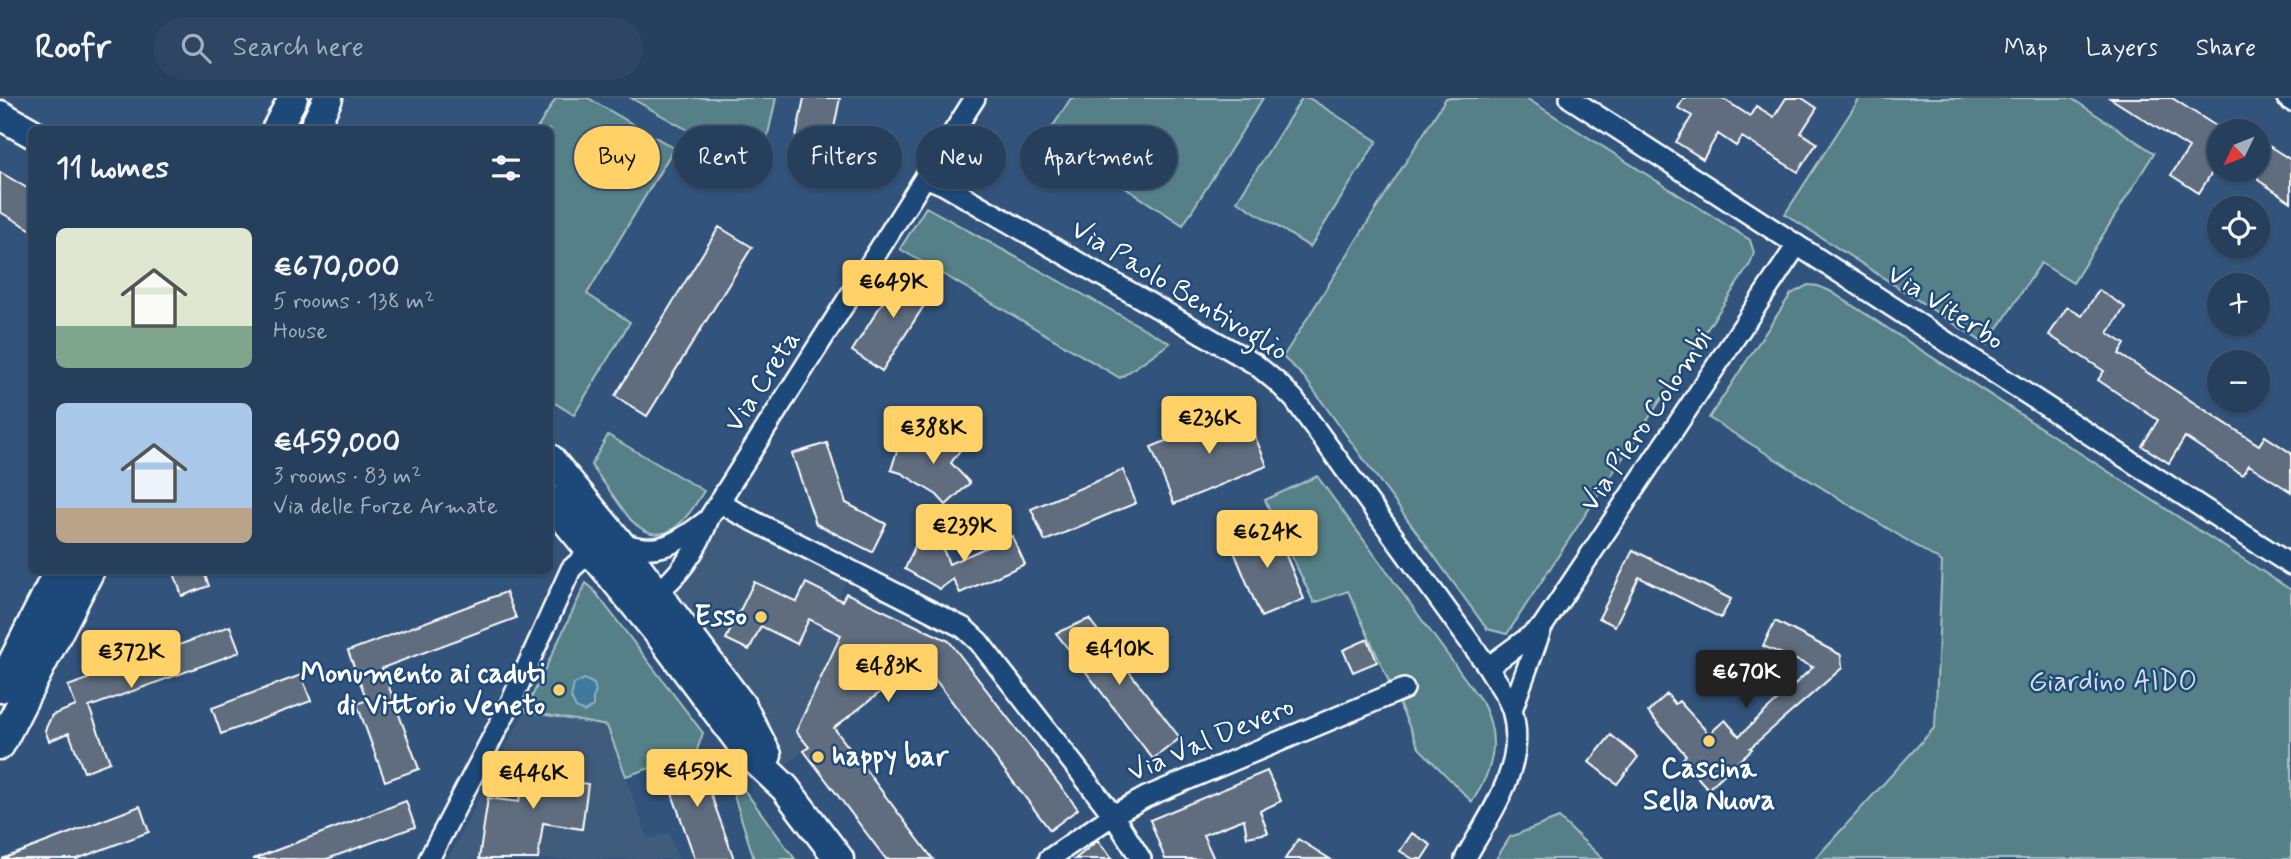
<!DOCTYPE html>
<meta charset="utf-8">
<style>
:root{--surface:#263f5d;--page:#2e4663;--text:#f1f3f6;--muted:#a4afbc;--line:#425872;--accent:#ffd166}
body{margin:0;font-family:Mynerve,sans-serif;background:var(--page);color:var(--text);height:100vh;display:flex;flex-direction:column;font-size:26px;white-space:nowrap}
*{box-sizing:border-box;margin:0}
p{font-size:23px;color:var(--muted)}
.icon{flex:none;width:38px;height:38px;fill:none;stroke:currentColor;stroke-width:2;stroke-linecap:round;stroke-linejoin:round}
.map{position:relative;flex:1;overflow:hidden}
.panel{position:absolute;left:28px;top:28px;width:525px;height:448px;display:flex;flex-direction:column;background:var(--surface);border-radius:10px;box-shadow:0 2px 5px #0004,0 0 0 2px var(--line)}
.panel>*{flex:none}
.hud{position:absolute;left:574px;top:28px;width:665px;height:63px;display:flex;gap:14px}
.needle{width:46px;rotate:227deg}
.buttons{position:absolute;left:2207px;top:21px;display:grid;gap:14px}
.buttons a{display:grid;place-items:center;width:63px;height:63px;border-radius:50%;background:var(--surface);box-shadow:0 2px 5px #0004,0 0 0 2px var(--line);font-size:35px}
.price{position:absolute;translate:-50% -60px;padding:0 16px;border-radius:7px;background:var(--accent);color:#111;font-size:23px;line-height:46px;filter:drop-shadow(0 2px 4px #0008)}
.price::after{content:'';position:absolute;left:50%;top:42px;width:21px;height:16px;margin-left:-10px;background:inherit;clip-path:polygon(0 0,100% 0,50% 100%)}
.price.on{background:#222;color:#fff}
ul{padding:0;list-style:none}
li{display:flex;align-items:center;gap:21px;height:175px;padding:0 28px}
li span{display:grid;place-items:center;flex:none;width:196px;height:140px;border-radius:10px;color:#555}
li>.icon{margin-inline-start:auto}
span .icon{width:84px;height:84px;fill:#fffc;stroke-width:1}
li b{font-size:30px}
h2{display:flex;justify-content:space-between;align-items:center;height:84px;padding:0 28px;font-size:30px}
.pill{padding:0 24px;border-radius:32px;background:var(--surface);box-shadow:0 2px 5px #0004,0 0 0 2px var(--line);font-size:24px;line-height:63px}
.pill.on{background:var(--accent);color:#111}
header{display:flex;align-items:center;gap:42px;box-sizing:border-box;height:98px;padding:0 35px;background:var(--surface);border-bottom:2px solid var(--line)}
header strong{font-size:33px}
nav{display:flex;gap:38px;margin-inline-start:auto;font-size:24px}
.search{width:490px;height:63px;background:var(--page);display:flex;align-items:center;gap:18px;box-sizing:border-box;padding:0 24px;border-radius:38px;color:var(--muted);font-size:26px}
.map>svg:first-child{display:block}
.built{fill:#405c7d}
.green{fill:#558087;stroke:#aac0c3;stroke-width:2}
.water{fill:#40799b;stroke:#8cafc3;stroke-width:2}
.building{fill:#5f6d7f;stroke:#fff;stroke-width:2}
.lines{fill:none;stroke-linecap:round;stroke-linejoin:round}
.street-casing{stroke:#fff;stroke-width:24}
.secondary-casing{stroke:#fff;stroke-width:33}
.street{stroke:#1f4a7a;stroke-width:19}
.secondary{stroke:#1f4a7a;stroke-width:28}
.poi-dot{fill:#ffd166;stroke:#1f4a7a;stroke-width:2.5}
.labels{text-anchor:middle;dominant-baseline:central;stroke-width:5;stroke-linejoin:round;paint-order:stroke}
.street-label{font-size:28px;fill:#fff;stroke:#1f4a7a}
.poi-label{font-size:28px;font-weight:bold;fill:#fff;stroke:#1f4a7a;text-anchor:end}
.park-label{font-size:28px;fill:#d4dfe1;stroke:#1f4a7a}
</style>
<header>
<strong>Roofr</strong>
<div class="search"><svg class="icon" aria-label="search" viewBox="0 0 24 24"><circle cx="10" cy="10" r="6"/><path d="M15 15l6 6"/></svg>Search here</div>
<nav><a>Map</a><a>Layers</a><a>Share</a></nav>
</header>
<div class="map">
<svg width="2291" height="761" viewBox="0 0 2291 761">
<rect width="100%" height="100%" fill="#32547c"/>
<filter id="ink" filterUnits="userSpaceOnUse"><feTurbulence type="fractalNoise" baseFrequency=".0143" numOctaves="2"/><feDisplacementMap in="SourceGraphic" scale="14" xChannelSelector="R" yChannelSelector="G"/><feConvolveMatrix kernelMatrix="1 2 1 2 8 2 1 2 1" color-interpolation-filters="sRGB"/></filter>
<g filter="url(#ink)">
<path class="built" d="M725,417L849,478L826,524L917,567L780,671L658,507L679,490L693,472L710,448Z
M525,613L607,628L648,741L669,735L678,761H448Z"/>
<path class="green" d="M556,0H588L674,50L587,196L630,224L574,317L550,302V32L537,31Z
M631,0H776L760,73Z
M1071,0H1263L1183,127L1046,39Z
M1302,0H1309L1377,43L1310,149L1237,103Z
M1446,0H1526L1750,142L1754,155L1750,166L1507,536L1487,531L1304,279L1283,259Z
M1860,0H2071L2154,55L2073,185L2041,165L1987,247L1785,116Z
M926,109L1170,245L1120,280L900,151Z
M1808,187L1818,188L1830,193L2291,492V761H1815L1935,629L1942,464L1709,320L1791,196Z
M608,337L704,393C686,422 663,456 630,421L591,367Z
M1317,378L1482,604C1501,640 1494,671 1472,704L1419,650L1348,493L1314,505L1265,402Z
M586,485L592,490L703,635L696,655L626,678L607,628L525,613Z
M723,663L795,761H754Z
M1559,720L1603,761H1496L1510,739Z"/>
<path class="water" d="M584,581L594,586L596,594L593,600V608L584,614L576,610L571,600L574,586Z"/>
<path class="building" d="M804,0H840L828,60L793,53Z
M1684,0H1722L1750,18L1756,8L1774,19L1786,0H1802L1817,10L1801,35L1817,45L1798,74L1742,39L1736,48L1718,36L1703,61L1676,44L1692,18L1678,10Z
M2110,0H2172L2219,30V63L2199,95L2171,77L2189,50Z
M2258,41L2291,62V104L2258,82Z
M0,74L32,93V132L0,114Z
M719,129L752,149L647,318L615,298Z
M903,172L934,192L882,273L852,253Z
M2099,192L2125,209L2108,235L2125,246L2119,256L2259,347L2265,338L2291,355V394L2249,367L2242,377L2185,339L2169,365L2142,348L2158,322L2098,282L2104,273L2049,237L2067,209L2082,218Z
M1244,311L1267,368L1174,406L1151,349Z
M940,329L965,345L951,365L970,385L946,407L937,397L901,375L891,372L900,343L925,353Z
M827,345L846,405L886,426L872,454L816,426L792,356Z
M1123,372L1136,405L1045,443L1031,411Z
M1273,426L1304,501L1261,519L1230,444Z
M1012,438L1025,466L960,495L953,481L940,491L905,471L918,441L943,451L949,466Z
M1633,452L1731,501L1721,520L1639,479L1615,528L1599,520Z
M173,472H203L209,488L182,498Z
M754,484L797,504L806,485L842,503L846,495L949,543L1078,711L1050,732L921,563L834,630L933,761H886L804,653L809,649L796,633L841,537L809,521L797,546L761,528L749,552L726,541Z
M506,494L516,520L382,570L419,671L385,683L357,606L367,602L348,553Z
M1089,521L1180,640L1153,661L1056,535Z
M1775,523L1841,557L1842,570L1750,650L1752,651L1708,691L1682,662L1686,657L1648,614L1667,596L1675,606L1679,603L1709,636L1725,622L1739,638L1813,569L1763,548Z
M230,528L240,554L89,609L110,664L84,674L69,635L49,643L45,632L52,617L76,608L68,588Z
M1368,541L1377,564L1353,574L1343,552Z
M301,577L311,603L221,636L212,610Z
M1611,637L1638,659L1617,686L1589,664Z
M696,655L734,761H695L662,667Z
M525,658L569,665L566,683L588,686L582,731L543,725L538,761H479L488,700L519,704Z
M1267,673L1281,703L1260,713L1268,735L1247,739L1244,721L1203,737L1214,761H1165L1150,722Z
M406,703L415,729L327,761H253Z
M140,708L149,734L77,761H2Z
M1412,735L1431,747L1422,761H1413L1400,753Z
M1298,741L1330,761H1285Z
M1098,743L1113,761H1075L1097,743Z"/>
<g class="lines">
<g class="street-casing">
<path id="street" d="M1570,0L2291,467
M2287,0L2291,3
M925,79L944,87L1255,266L1278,285L1294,301L1488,569C1496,583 1507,596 1512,612C1528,667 1490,716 1465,761
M720,404L734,413L964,530L979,544L1113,717L1141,761
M646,497C674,491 700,446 709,420L975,0
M1488,569L1541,530
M1512,612L1542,529L1797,147
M429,761L511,604L571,471L592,452L617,442C654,460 675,447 706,423
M1049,761L1113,717L1146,699L1404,591"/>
</g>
<g class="secondary-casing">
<path id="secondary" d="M0,17L32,35
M276,32L293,0
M313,32L328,0
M550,361L617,442L741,607L767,657
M550,403L660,537L749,656L785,690L839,761
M0,590L59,472
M0,647L90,472"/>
</g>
<use href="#street" class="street"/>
<use href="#secondary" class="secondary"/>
</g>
</g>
<g class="poi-dot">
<circle cx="761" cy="519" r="7"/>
<circle cx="559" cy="592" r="7"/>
<circle cx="1709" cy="643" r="7"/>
<circle cx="818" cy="659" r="7"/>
</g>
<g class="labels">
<g class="street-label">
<text transform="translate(1179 193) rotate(31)">Via Paolo Bentivoglio</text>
<text transform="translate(1945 210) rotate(33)">Via Viterbo</text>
<text transform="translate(763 284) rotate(-57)">Via Creta</text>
<text transform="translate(1647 323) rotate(-56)">Via Piero Colombi</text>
<text transform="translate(1211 642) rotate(-23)">Via Val Devero</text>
</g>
<g class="poi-label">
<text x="747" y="519">Esso</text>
<text x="545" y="576">Monumento ai caduti<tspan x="545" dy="32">di Vittorio Veneto</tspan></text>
<text x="832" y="659" text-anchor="start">happy bar</text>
<text x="1709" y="671" text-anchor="middle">Cascina<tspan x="1709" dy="32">Sella Nuova</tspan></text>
</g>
<g class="park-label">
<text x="2113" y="584">Giardino AIDO</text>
</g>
</g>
</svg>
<div class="buttons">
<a><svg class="needle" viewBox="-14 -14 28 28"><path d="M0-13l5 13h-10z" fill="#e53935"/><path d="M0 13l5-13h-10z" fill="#a4afbc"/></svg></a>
<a><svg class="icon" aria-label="locate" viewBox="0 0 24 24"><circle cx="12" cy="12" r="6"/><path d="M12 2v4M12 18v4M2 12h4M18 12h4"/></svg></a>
<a>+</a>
<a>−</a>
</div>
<b class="price" style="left:893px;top:222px">€649K</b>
<b class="price" style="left:1209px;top:358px">€236K</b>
<b class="price" style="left:933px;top:368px">€388K</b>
<b class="price" style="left:964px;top:466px">€239K</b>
<b class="price" style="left:1267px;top:472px">€624K</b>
<b class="price" style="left:1119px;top:589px">€410K</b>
<b class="price" style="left:131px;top:592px">€372K</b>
<b class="price" style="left:888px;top:606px">€483K</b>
<b class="price on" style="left:1746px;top:612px">€670K</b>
<b class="price" style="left:697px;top:711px">€459K</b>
<b class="price" style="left:533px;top:713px">€446K</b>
<div class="hud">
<a class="pill on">Buy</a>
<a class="pill">Rent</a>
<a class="pill">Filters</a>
<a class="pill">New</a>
<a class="pill">Apartment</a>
</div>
<section class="panel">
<h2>11 homes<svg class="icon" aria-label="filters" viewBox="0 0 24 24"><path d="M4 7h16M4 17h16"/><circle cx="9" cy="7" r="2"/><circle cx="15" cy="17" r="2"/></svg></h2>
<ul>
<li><span style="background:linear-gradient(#dfe7d0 70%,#7fa58c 0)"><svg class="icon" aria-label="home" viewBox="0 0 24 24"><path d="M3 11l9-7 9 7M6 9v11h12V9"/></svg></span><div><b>€670,000</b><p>5 rooms · 138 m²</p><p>House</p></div></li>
<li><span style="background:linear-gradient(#a9c7e8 75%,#b9a48a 0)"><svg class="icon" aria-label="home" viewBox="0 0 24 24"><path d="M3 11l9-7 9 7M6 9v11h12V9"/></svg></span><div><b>€459,000</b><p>3 rooms · 83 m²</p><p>Via delle Forze Armate</p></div></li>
</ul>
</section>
</div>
